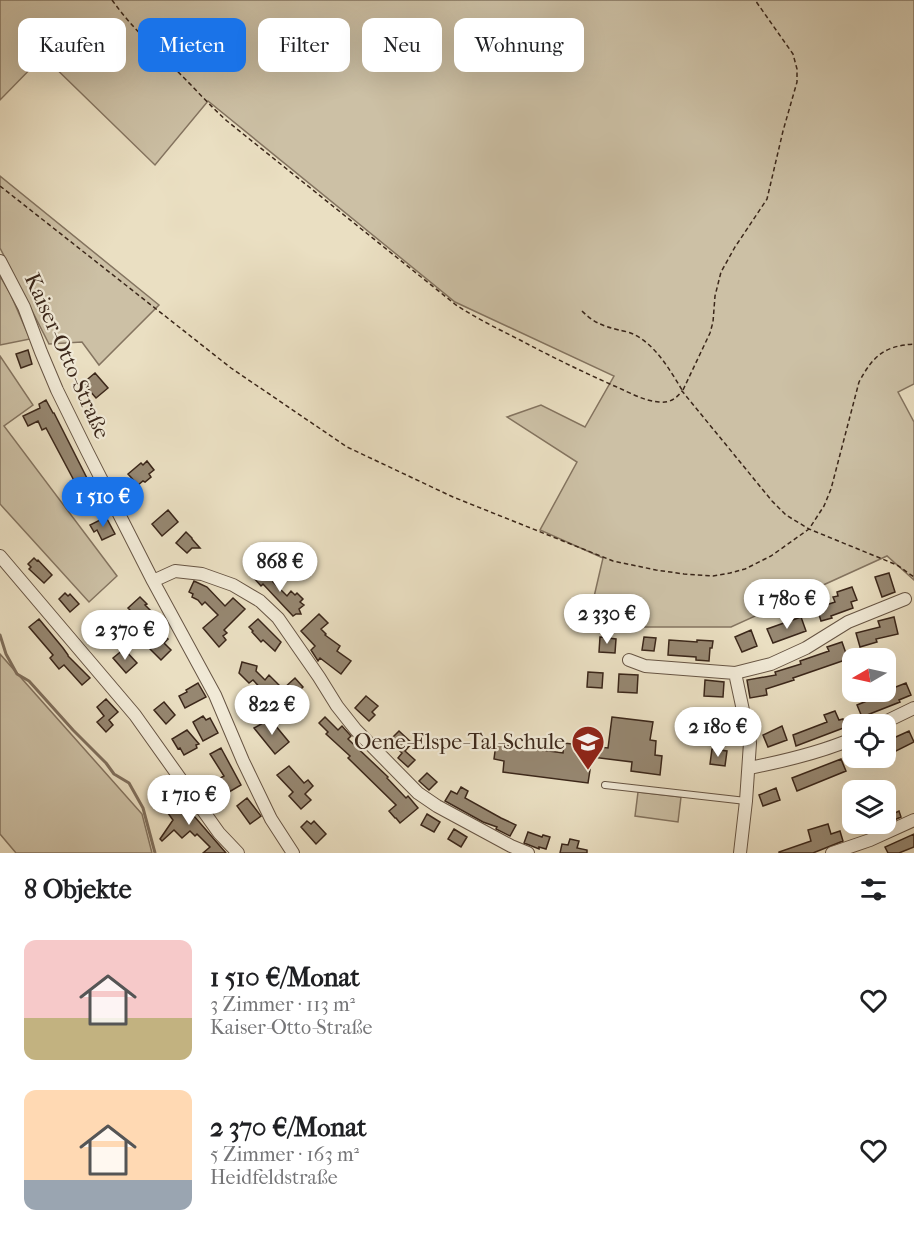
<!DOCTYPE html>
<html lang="de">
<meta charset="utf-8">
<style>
:root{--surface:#fff;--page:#f6f6f6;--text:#202124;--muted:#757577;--accent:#1a73e8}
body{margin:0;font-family:"IM FELL French Canon",serif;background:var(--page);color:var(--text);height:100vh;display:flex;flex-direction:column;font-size:22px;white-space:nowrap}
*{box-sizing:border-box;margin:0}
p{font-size:20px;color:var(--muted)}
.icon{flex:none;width:33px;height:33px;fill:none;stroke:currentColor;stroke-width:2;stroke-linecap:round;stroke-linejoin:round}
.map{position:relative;height:853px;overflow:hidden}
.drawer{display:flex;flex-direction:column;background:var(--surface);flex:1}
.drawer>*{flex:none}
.top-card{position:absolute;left:18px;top:18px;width:600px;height:54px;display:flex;gap:12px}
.needle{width:39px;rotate:261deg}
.fabs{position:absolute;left:842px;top:648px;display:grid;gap:12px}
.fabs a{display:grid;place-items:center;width:54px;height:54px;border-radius:12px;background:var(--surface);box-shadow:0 6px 24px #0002;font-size:30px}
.price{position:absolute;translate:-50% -51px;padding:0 14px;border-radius:21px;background:#fff;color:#222;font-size:20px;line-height:39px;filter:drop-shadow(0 2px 3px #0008)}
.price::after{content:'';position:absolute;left:50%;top:36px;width:18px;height:14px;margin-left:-9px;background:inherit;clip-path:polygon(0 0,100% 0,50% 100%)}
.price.active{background:var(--accent);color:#fff}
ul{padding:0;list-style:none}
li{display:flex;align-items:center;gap:18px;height:150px;padding:0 24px}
li span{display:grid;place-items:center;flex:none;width:168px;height:120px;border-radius:12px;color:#555}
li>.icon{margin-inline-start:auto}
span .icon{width:72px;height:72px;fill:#fffc;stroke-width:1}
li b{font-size:26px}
h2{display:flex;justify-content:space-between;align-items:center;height:72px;padding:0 24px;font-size:26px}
.tag{padding:0 21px;border-radius:12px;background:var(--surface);box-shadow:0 6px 24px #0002;font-size:21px;line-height:54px}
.tag.active{background:var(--accent);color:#fff}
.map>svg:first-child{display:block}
.green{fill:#ccc0a5;stroke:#847460;stroke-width:1.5}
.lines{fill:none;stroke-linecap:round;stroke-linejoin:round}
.stream{stroke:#80705d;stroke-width:3}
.building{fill:#968771;stroke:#3b271a;stroke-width:1.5}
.lane-casing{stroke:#675544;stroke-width:8}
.street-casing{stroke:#675544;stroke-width:14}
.path{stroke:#3b271a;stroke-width:1.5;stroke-dasharray:4.5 3;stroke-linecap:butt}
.lane{stroke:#f1ead7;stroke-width:6}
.street{stroke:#f1ead7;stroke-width:12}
.labels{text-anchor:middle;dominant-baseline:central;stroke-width:4.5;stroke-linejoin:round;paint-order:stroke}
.street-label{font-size:22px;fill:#3b271a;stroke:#f1ead7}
.poi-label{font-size:22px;fill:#3b271a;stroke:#f1ead7;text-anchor:end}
</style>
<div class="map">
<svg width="914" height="853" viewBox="0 0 914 853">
<rect width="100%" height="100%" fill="#eadfc2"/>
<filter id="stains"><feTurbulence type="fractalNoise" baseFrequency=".00333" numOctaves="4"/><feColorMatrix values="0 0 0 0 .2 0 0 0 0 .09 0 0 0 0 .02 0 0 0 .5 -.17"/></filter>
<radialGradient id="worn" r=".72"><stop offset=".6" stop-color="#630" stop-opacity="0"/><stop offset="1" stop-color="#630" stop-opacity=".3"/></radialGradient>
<path class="green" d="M0,0H914V384L898,392L914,422V580L887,556L731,627H587L603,558L540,530L577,462L507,417L541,405L585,427L614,376L455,302L208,101L155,165L43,56L0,100Z
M0,176L159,305L99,365L82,342L49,344L0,248Z
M0,276L10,293L30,339L0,345Z
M0,356L33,405L4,426L117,576L89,602L0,504Z
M0,654L142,814L152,853H16L0,834Z
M638,792L681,797L678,822L635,816Z"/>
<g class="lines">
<path class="stream" d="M0,635L6,654L17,674L29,681L73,730L106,763L114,774L129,783L143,808L155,853"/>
</g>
<path class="building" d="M28,350L32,364L21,368L16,354Z
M95,373L108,388L96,398L83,383Z
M46,400L53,413H54L97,498L78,509L70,495L79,490L46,428L42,430L38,421L28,426L23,416L40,408L39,404Z
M147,461L154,470L149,474L151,477L145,482L143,481L138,485L128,474L141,463L143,465Z
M168,510L178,522L162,536L152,524Z
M106,517L115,534L102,540L97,530L94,532L90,525Z
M186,532L192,538V539L200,548H192L187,553L176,543Z
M34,558L37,561L38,560L52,575L44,583L29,569L31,567L28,564Z
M265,568L272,575L270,577L274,581L273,582L287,596L291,591L295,595L297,593L303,599L300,602L304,605L299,609L301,614H296L293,616L263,584L261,586L252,576L257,571L260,573Z
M889,573L895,592L882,597L875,577Z
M194,581L207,587L225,606L233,598L245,609L224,630L227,633L223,636L226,640L219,647L203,628L218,615L205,602L202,605L198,600L192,597L193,594L189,592Z
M852,587L857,600L851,602L853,608L831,616L832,618L821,621L817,608L835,602L833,597L838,596L837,592Z
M65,593L68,596L70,594L79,604L70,612L59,599Z
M140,597L147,604L145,605L152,612L142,622L128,608Z
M319,614L328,623L321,629L326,634L325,635L340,646L337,651L351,661L341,674L320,658L318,661L311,650L315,646L301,631Z
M801,617L806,631L773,643L767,629Z
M894,617L898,634L876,639L877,642L860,647L856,633L880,627L878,621Z
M39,619L63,648L68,655V656L90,678L82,685L64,665L59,669L50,658L53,655L29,627Z
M258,619L281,642L275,651L263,640L261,642L252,632L253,631L249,627Z
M751,630L757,646L742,652L735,637Z
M160,632L168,639L164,643L171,650L161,660L147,646Z
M600,637L616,639L615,653L599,652Z
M644,637L656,638L654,651L642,650Z
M669,640L697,642V640L713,641L712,648H710L709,661L696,660V657L668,655Z
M842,642L848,659L793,678L794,680L766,689L767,695L750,698L747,680L776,675L775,672L801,664L800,661L829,651L827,647Z
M124,649L137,663L126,673L113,658Z
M242,662L257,666L256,671L265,680L269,675L283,689L295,678L303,687L295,695L304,704L292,715L272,694L269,697L253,680L249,683L239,673Z
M588,672L603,673L602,688L587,687Z
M619,674L638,675L637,693L618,692Z
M705,680L724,682L723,697L704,696Z
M198,683L206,697L185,708L179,696L187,692L186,690Z
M906,683L911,695L899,700L900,702L862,717L857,705L884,694L883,692Z
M366,696L378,706L372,712L375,715L369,721L355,708Z
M106,699L118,712L109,720L113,725L106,732L97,722L104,716L97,707Z
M164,702L175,715L166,724L154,710Z
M835,711L839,720L843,719L846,727L796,746L793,735L827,722L824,715Z
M713,712L728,713V726L712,725Z
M203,716L206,720L210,718L218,733L203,741L193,722Z
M325,717L338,730L342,726L351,736L348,739L388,777L387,778L406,798L408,796L418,808L400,823L396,818H395L389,811L396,805L348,758L350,756L326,734L328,732L319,723Z
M612,717L653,722L650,740L656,741L655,755L662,756L660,775L631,771L632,762L592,757L588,783L503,772L504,761L494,759L496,744L563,753L564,743L608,748Z
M270,719L289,742L275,754L254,728Z
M782,726L787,740L768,747L763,735Z
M187,730L199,744L196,745L197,748L184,755L180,748L178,749L172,739Z
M399,731L412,743L405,751L415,760L408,767L398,758L402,753L389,741Z
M909,731L914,742L892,753L887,741Z
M221,748L241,785L224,795L215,781L224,776L210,754Z
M712,749L727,751L725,766L710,764Z
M856,758H883L860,767Z
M841,759L846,771L797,791L792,778Z
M289,766L304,783L308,780L313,786L305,794L311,800L301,809L289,796L293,792L277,775Z
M427,773L437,782L429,790L419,781Z
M461,787L468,791L465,798L501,818L516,825L510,836L496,829L497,827L483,822L445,801L451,791L457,794Z
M776,788L780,800L763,806L759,795Z
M183,797L190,806L187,808L226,853H203L210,847L197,834L195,836L190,831L182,838L174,830L162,841L160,839L173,820L165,809Z
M247,798L261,816L250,824L237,806Z
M894,810L895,813L899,811L901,817L885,824V814Z
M427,814L440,822L434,832L421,825Z
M307,821L311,824L314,821L326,834L316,844L301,827Z
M828,824L831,834L840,831L843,841L813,853H779V852L811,841L808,830Z
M454,829L467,837L461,847L448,839Z
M528,832L542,837L543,835L550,837L546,849L539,847V849L524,843Z
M914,834V847L899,853H888L885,847Z
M570,839L579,841L577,848L587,850V853H560L562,844L568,845Z"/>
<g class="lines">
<g class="lane-casing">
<path id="lane" d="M605,785L746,801"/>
</g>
<g class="street-casing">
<path id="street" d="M0,261L24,307L41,352L57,390L87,451L153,581L215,695L243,761L271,819L293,853
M0,556L135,715L219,833L238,853
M153,581L175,571L202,574L233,585L260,601L278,618L319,677L337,706L356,730L418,793L437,806L511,846L528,853
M629,660L645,666L735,673L771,664L806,648L848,622L905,599
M735,673L750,743L746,801L740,853
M881,724L914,708
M749,768C785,761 819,753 852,739
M832,853L870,840L914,820"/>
</g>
<path class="path" d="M112,0C129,24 150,44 171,65C190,83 207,103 227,121L456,305C476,318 498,329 520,340C550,356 581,371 612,385C627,391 643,401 659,402C670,403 676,399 682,391L772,501L786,515L809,529L897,565L914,577
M0,186L231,368L347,447L453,497L613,561L656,570L684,574L713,576L730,573L745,569L771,556L809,529L824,506L831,489L859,382C873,356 884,346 914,344
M582,311C594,323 603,326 619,330C623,331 629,332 633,334C655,344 670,370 682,390
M683,390L710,333L713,322L715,296L721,272L735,247L767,199L783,131L797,82V69L793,54L755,0"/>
<use href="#lane" class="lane"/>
<use href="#street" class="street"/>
</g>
<defs>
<g id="school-pin" transform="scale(1.725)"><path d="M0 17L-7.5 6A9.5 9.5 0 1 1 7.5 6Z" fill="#8f2418" stroke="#f1ead7"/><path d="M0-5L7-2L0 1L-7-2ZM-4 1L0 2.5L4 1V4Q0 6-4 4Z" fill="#fff"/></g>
</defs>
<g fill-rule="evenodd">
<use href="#school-pin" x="588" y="742"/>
</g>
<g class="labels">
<g class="street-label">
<text transform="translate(67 356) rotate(66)">Kaiser-Otto-Straße</text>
</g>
<g class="poi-label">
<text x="565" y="742">Oene-Elspe-Tal-Schule</text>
</g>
</g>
<rect width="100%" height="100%" filter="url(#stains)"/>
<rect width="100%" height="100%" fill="url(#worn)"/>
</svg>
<div class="fabs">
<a><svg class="needle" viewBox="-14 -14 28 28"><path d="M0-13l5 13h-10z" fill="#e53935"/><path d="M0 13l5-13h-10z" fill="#757577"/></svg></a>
<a><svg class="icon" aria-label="locate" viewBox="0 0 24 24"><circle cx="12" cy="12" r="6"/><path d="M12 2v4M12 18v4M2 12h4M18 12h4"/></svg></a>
<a><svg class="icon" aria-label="layers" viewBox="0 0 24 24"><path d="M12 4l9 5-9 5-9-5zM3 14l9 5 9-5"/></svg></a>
</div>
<b class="price active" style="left:103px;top:528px">1 510 €</b>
<b class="price" style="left:280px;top:593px">868 €</b>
<b class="price" style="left:787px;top:630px">1 780 €</b>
<b class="price" style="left:607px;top:645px">2 330 €</b>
<b class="price" style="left:125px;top:661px">2 370 €</b>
<b class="price" style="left:272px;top:736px">822 €</b>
<b class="price" style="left:718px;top:758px">2 180 €</b>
<b class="price" style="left:189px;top:826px">1 710 €</b>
<div class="top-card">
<a class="tag">Kaufen</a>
<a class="tag active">Mieten</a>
<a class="tag">Filter</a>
<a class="tag">Neu</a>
<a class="tag">Wohnung</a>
</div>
</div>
<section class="drawer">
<h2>8 Objekte<svg class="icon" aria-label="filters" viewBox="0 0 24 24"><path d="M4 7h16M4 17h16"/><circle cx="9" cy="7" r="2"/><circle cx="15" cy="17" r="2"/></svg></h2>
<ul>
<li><span style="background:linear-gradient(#f6c9c9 65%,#c2b280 0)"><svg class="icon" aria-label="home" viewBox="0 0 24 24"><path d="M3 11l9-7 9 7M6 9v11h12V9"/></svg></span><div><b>1 510 €/Monat</b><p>3 Zimmer · 113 m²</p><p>Kaiser-Otto-Straße</p></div><svg class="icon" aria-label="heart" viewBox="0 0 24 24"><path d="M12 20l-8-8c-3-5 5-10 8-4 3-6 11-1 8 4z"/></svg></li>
<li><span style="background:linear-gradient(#ffd9b3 75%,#9aa5b1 0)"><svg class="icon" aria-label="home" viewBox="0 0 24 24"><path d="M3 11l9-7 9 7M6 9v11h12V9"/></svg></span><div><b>2 370 €/Monat</b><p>5 Zimmer · 163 m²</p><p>Heidfeldstraße</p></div><svg class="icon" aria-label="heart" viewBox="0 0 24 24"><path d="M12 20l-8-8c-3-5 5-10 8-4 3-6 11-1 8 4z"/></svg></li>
</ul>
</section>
